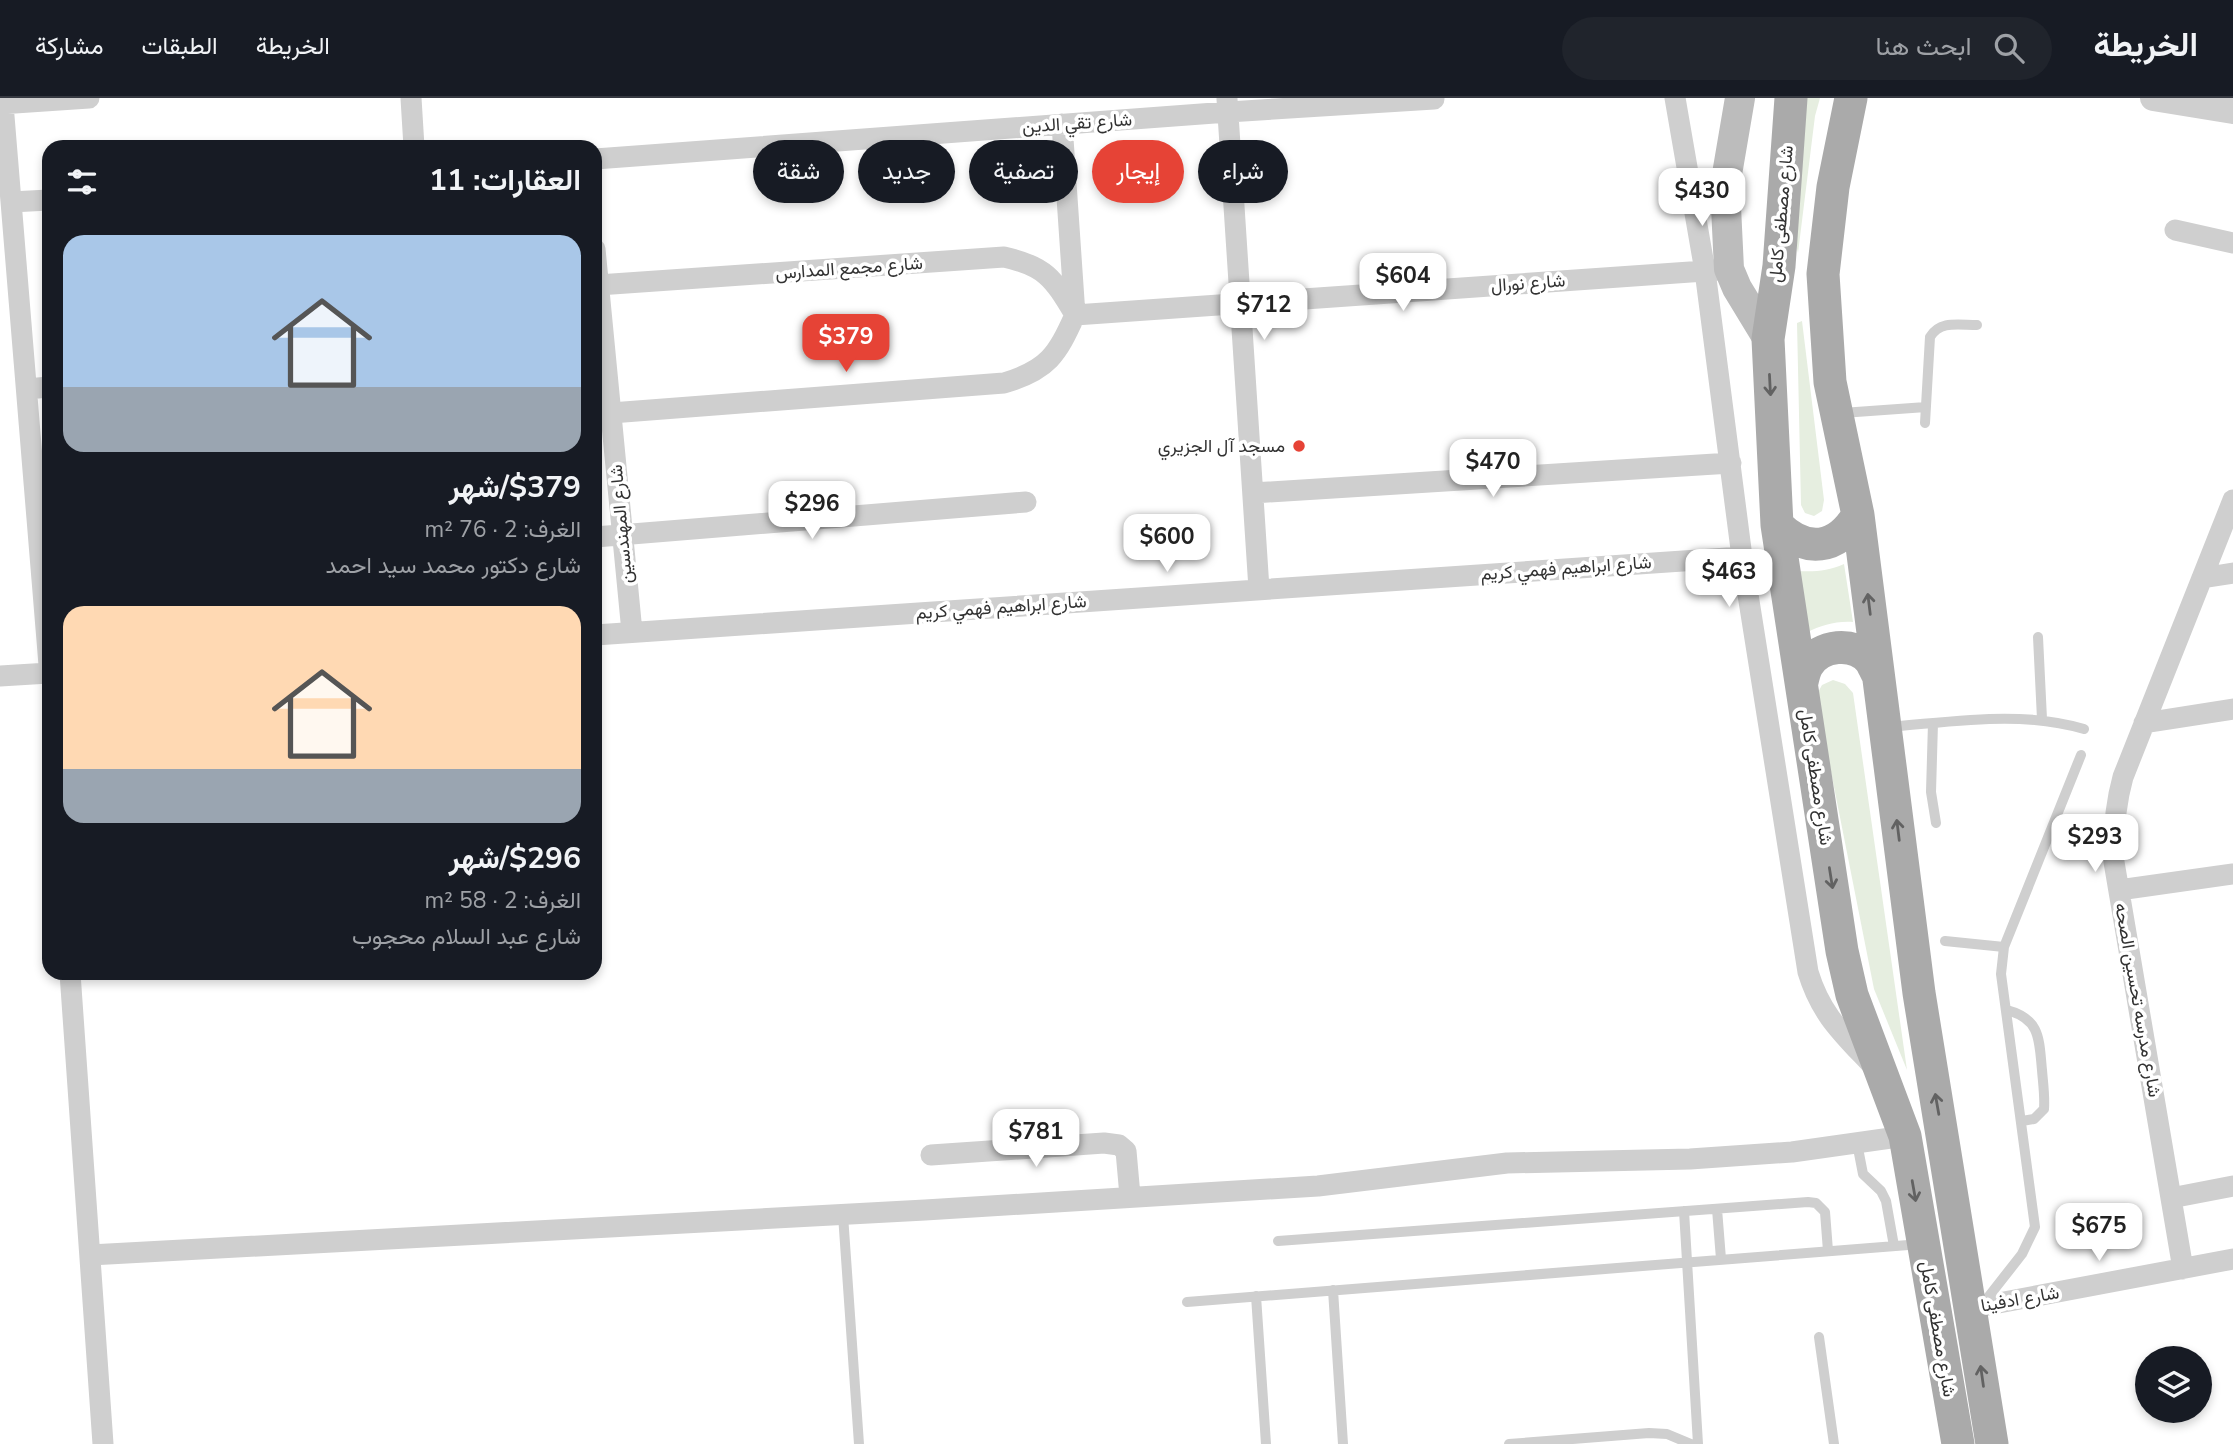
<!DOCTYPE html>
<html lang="ar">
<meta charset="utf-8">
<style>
:root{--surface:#171b24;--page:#20242c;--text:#f1f3f6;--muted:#9ea1a6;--line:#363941;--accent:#e64336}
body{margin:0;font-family:"Nunito Sans",Vazirmatn,sans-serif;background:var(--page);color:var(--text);direction:rtl;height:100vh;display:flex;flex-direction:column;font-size:26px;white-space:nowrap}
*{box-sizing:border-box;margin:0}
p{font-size:23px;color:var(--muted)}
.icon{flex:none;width:38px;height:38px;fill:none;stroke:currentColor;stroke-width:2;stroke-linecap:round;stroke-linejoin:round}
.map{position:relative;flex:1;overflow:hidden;direction:ltr}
.sheet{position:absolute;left:42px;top:42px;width:560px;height:840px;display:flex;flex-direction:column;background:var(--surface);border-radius:21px;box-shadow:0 4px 10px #0003;direction:rtl}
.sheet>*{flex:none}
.guide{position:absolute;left:623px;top:42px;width:665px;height:63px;direction:rtl;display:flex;gap:14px}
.buttons{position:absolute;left:2135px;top:1248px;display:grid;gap:14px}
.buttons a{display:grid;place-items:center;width:77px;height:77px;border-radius:50%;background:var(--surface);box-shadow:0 4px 10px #0003;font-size:35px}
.price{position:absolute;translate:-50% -60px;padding:0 16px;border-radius:14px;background:#fff;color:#222;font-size:23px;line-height:46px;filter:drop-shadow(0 2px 4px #0008)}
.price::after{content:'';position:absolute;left:50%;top:42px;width:21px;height:16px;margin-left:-10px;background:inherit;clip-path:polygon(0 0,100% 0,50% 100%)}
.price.on{background:var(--accent);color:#fff}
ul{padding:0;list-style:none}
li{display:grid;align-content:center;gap:14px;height:371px;padding:0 21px}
li span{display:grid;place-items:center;height:217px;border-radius:21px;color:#555}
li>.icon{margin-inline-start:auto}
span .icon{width:126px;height:126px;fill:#fffc;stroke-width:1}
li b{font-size:30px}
h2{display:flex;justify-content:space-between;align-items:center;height:84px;padding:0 21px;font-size:30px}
.tag{padding:0 24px;border-radius:32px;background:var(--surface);box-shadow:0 4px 10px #0003;font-size:24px;line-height:63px}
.tag.on{background:var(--accent);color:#fff}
header{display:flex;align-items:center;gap:42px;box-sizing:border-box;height:98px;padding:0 35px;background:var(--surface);border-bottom:2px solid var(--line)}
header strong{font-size:33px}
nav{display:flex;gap:38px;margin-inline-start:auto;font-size:24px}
.search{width:490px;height:63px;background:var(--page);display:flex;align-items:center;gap:18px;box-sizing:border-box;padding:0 24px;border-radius:38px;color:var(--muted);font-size:26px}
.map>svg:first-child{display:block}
.green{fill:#e6eee0}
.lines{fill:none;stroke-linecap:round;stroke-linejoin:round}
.service{stroke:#cfcfcf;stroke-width:10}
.minor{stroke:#cfcfcf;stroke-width:21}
.tertiary{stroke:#cfcfcf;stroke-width:26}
.secondary{stroke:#bcbcbc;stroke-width:30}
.primary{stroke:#aaa;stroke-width:33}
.oneway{stroke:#626262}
.poi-dot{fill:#e64336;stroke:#fff;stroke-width:2.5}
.labels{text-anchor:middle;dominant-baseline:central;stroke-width:7;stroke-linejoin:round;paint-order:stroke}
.street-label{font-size:18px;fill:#323232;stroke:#fff}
.poi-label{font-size:18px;fill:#323232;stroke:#fff;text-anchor:end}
</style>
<header>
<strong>الخريطة</strong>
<div class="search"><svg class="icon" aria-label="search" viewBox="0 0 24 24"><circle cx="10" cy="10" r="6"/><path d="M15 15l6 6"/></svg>ابحث هنا</div>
<nav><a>الخريطة</a><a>الطبقات</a><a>مشاركة</a></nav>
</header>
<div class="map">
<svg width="2233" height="1346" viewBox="0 0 2233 1346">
<rect width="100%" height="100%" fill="#fff"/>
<path class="green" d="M1807,0H1820L1815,18L1798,155L1791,124Z
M1802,223L1824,402L1822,413L1814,418L1805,415L1801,407L1797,225Z
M1844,466L1853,524C1835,523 1822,527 1806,535L1797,473C1815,474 1828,473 1844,466Z
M1833,582L1845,586L1853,595L1907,972L1874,891L1816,598L1822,587Z"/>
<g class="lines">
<path class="service" d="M1842,315L1926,309
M1925,325L1930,239C1940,222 1959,227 1977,227
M2038,539L2042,621
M1933,625L1931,694L1936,725
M1887,629C1953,624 2020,612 2084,631
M1945,843L2004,849
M2007,912C2041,921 2039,942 2042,972C2043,985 2045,998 2044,1011L2034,1021L2022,1023
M1857,1045L1863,1076L1881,1093L1886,1103L1894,1148
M1717,1111L1721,1161
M1684,1113L1698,1346
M843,1117L859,1346
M1278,1143L1808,1104L1816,1105L1825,1114L1828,1153
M1333,1192L1343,1346
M1256,1198L1266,1346
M1187,1204L1921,1146
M1982,1207L2022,1156L2035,1129L2001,876L2004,849L2081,657
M1819,1239L1834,1346
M1509,1346L1649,1335L1667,1336L1691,1346"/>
<path class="minor" d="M411,0L414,49
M1675,0L1705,173L1742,459L1808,874C1821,917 1843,936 1872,967
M1227,1L1259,491
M0,6L89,0
M3,6L49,567
M595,61L1228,14L1434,1
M11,104L49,102
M2175,132L2233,145
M595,151L632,534
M598,187L1004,159C1045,168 1053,180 1074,215
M1075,217L1719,172
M27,291L49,289
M611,315L1004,285C1048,272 1057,257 1075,217L1062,26
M1253,395L1731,365
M595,439L1026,404
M2202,480L2233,475
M595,537L1742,459
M0,578L49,575
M2144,625L2233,611
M2119,792L2233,776
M70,875L103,1346
M931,1057L1104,1045L1119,1047L1126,1053L1130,1098
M2171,1100L2233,1088
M90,1157L925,1112L1318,1088L1507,1065L1690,1061L1792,1054L1905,1038
M2183,1171L2114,764C2113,734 2115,708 2123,679L2233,402
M1972,1210L2233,1161"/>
<path class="tertiary" d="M2153,0L2233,13"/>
<path class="secondary" d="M1740,0L1725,88L1729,171L1737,190L1768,241"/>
<path class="primary" d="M1791,0L1779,168L1768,241L1777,427L1842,853L1852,897L1905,1038L1958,1346
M1851,0L1833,89L1823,176L1830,284L1858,417L1919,895L1992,1346
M1777,427C1806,456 1837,452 1858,417
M1802,584C1803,579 1805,572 1807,568C1820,546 1854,543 1870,562C1873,566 1875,572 1878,577"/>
</g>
<defs><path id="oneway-shaft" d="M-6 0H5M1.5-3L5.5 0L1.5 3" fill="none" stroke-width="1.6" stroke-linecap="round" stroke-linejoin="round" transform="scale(1.75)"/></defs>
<g class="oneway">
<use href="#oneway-shaft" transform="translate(1770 287) rotate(87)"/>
<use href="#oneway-shaft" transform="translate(1869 506) rotate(-97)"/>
<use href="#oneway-shaft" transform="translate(1898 732) rotate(-97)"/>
<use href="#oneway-shaft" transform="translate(1831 780) rotate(81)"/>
<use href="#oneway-shaft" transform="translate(1937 1006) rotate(-100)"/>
<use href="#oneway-shaft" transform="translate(1914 1093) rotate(80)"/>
<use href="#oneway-shaft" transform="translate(1982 1278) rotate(-98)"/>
</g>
<circle class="poi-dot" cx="1299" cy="348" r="7"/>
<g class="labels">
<g class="street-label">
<text transform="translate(1077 25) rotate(-4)">شارع تقي الدين</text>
<text transform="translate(1781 116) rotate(-85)">شارع مصطفى كامل</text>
<text transform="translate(849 170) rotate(-4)">شارع مجمع المدارس</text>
<text transform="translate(1528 185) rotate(-4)">شارع نورال</text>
<text transform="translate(621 426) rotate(-95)">شارع المهندسين</text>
<text transform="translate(1566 470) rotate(-4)">شارع ابراهيم فهمي كريم</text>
<text transform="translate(1001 509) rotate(-4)">شارع ابراهيم فهمي كريم</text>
<text transform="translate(1816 679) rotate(81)">شارع مصطفى كامل</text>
<text transform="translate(2138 902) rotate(80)">شارع مدرسه تحسين الصحه</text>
<text transform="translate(2020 1201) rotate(-10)">شارع ادفينا</text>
<text transform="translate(1938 1231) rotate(80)">شارع مصطفى كامل</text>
</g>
<g class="poi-label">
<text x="1285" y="348">مسجد آل الجزيري</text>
</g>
</g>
</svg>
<div class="buttons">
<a><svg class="icon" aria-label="layers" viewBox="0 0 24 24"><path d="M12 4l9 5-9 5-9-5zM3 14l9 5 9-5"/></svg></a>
</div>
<b class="price" style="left:1702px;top:130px">$430</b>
<b class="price" style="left:1403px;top:215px">$604</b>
<b class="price" style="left:1264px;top:244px">$712</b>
<b class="price on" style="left:846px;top:276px">$379</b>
<b class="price" style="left:1493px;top:401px">$470</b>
<b class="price" style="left:812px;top:443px">$296</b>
<b class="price" style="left:1167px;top:476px">$600</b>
<b class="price" style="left:1729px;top:511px">$463</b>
<b class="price" style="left:2095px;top:776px">$293</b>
<b class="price" style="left:1036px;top:1071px">$781</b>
<b class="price" style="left:2099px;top:1165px">$675</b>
<div class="guide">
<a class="tag">شراء</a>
<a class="tag on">إيجار</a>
<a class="tag">تصفية</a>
<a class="tag">جديد</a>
<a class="tag">شقة</a>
</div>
<section class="sheet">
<h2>العقارات: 11<svg class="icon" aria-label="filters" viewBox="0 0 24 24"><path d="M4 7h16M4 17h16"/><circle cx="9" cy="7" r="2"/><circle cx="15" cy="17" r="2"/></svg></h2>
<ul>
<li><span style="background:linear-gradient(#a9c7e8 70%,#9aa5b1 0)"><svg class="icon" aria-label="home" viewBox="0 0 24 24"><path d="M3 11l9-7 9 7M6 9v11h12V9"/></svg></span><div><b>$379/شهر</b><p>الغرف: 2 · 76 m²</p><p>شارع دكتور محمد سيد احمد</p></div></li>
<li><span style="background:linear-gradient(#ffd9b3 75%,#9aa5b1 0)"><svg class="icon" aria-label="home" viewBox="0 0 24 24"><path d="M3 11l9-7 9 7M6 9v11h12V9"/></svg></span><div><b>$296/شهر</b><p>الغرف: 2 · 58 m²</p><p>شارع عبد السلام محجوب</p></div></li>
</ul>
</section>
</div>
